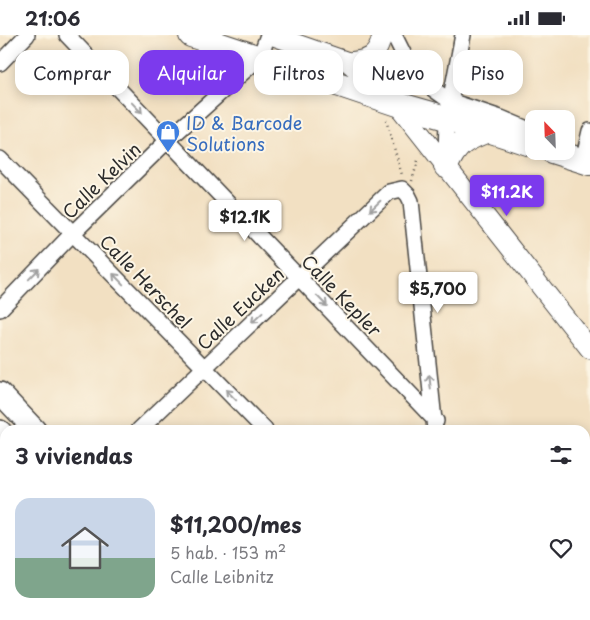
<!DOCTYPE html>
<html lang="es">
<meta charset="utf-8">
<style>
:root{--surface:#fff;--page:#f7f7f7;--text:#2b2b33;--muted:#7c7c81;--line:#e1e1e2;--accent:#7c3aed}
body{margin:0;font-family:"Playpen Sans",sans-serif;background:var(--page);color:var(--text);height:100vh;display:flex;flex-direction:column;font-size:19px;white-space:nowrap}
*{box-sizing:border-box;margin:0}
p{font-size:16px;color:var(--muted)}
.icon{flex:none;width:28px;height:28px;fill:none;stroke:currentColor;stroke-width:2;stroke-linecap:round;stroke-linejoin:round}
.map{position:relative;flex:1;overflow:hidden}
.side{position:absolute;left:0px;top:390px;width:590px;height:195px;display:flex;flex-direction:column;background:var(--surface);border-radius:15px 15px 0 0;box-shadow:0 2px 12px #0003}
.side>*{flex:none}
.guide{position:absolute;left:15px;top:15px;width:560px;height:45px;display:flex;gap:10px}
.needle{width:32px;rotate:337deg}
.controls{position:absolute;left:525px;top:75px;display:grid;gap:10px}
.controls a{display:grid;place-items:center;width:50px;height:50px;border-radius:10px;background:var(--surface);box-shadow:0 2px 12px #0003;font-size:25px}
.price{position:absolute;translate:-50% -42px;padding:0 11px;border-radius:5px;background:#fff;color:#222;font-size:16px;line-height:32px;filter:drop-shadow(0 1px 2px #0008)}
.price::after{content:'';position:absolute;left:50%;top:30px;width:15px;height:11px;margin-left:-8px;background:inherit;clip-path:polygon(0 0,100% 0,50% 100%)}
.price.on{background:var(--accent);color:#fff}
ul{padding:0;list-style:none}
li{display:flex;align-items:center;gap:15px;height:125px;padding:0 15px}
li+li{border-top:1px solid var(--line)}
li span{display:grid;place-items:center;flex:none;width:140px;height:100px;border-radius:15px;color:#555}
li>.icon{margin-inline-start:auto}
span .icon{width:60px;height:60px;fill:#fffc;stroke-width:1}
li b{font-size:21px}
h2{display:flex;justify-content:space-between;align-items:center;height:60px;padding:0 15px;font-size:21px}
.pill{padding:0 18px;border-radius:15px;background:var(--surface);box-shadow:0 2px 12px #0003;font-size:18px;line-height:45px}
.pill.on{background:var(--accent);color:#fff}
.status{display:flex;justify-content:space-between;align-items:center;height:35px;padding:0 25px;background:var(--surface);direction:ltr}
.status svg{height:14px;fill:currentColor}
.map>svg:first-child{display:block}
.lines{fill:none;stroke-linecap:round;stroke-linejoin:round}
.service-casing{stroke:#494642;stroke-width:10}
.minor-casing{stroke:#494642;stroke-width:18}
.tertiary-casing{stroke:#494642;stroke-width:21}
.secondary-casing{stroke:#494642;stroke-width:24}
.primary-casing{stroke:#494642;stroke-width:26}
.path{stroke:#494642;stroke-width:2.5;stroke-dasharray:1 4;stroke-linecap:butt}
.service{stroke:#fff;stroke-width:8}
.minor{stroke:#fff;stroke-width:15}
.tertiary{stroke:#fff;stroke-width:19}
.secondary{stroke:#fff;stroke-width:21}
.primary{stroke:#fff;stroke-width:24}
.oneway{stroke:#a0a0a0}
.labels{text-anchor:middle;dominant-baseline:central;stroke-width:4;stroke-linejoin:round;paint-order:stroke}
.shop-label{font-size:18px;fill:#366cbe;stroke:#fcf5e5;text-anchor:start}
.street-label{font-size:18px;fill:#2b2b2b;stroke:#fcf5e5}
</style>
<div class="status"><b>21:06</b><svg viewBox="0 0 49 12"><path d="M0 12V9h3v3zM5 12V6h3v6zM10 12V3h3v9zM15 12V0h3v12zM26 1h20v11H26zM47 4h2v5h-2z"/></svg></div>
<div class="map">
<svg width="590" height="585" viewBox="0 0 590 585">
<rect width="100%" height="100%" fill="#fcf5e5"/>
<filter id="ink" filterUnits="userSpaceOnUse"><feTurbulence type="fractalNoise" baseFrequency=".02" numOctaves="2"/><feDisplacementMap in="SourceGraphic" scale="10" xChannelSelector="R" yChannelSelector="G"/><feConvolveMatrix kernelMatrix="1 2 1 2 8 2 1 2 1" color-interpolation-filters="sRGB"/></filter>
<filter id="wash" filterUnits="userSpaceOnUse"><feTurbulence type="fractalNoise" baseFrequency=".0096" numOctaves="4" result="noise"/><feDisplacementMap in="SourceGraphic" scale="20" xChannelSelector="R" yChannelSelector="G"/><feGaussianBlur stdDeviation="1.12" result="paint"/><feColorMatrix in="noise" values="0 0 0 0 0 0 0 0 0 0 0 0 0 0 0 0 0 1.4 0 .05"/><feComposite in="paint" operator="in"/></filter>
<g filter="url(#wash)">
<rect width="100%" height="100%" fill="#f2e0c2"/>
</g>
<g filter="url(#ink)">
<g class="lines">
<g class="service-casing">
<path id="service" d="M0,434L5,439
M259,580L264,585"/>
</g>
<g class="minor-casing">
<path id="minor" d="M67,0L436,386
M394,0L405,22L426,49L450,66L501,83L534,97
M0,28L27,0
M0,124L265,395
M583,126L590,96
M446,127L447,83L463,0
M0,274L73,198L168,105L260,22L268,0
M139,395L389,157L402,154L408,160L411,166L435,395
M585,474L590,469
M585,552L590,558
M446,580L451,585
M464,585L470,580"/>
</g>
<g class="tertiary-casing">
<path id="tertiary" d="M271,0L348,27L397,69L590,314
M348,27C368,25 378,23 382,0
M93,585L107,580"/>
</g>
<g class="secondary-casing">
<path id="secondary" d="M0,358L35,395
M0,396L5,401
M180,580L184,585
M215,580L220,585"/>
</g>
<g class="primary-casing">
<path id="primary" d="M191,0L397,69L488,95L534,110
M552,116L590,128
M446,131C456,108 465,104 488,95"/>
</g>
<path class="path" d="M386,85L402,140
M412,146L419,122
M154,585L164,581"/>
<use href="#service" class="service"/>
<use href="#minor" class="minor"/>
<use href="#tertiary" class="tertiary"/>
<use href="#secondary" class="secondary"/>
<use href="#primary" class="primary"/>
</g>
<defs><path id="oneway-shaft" d="M-6 0H5M1.5-3L5.5 0L1.5 3" fill="none" stroke-width="1.6" stroke-linecap="round" stroke-linejoin="round" transform="scale(1.25)"/></defs>
<g class="oneway">
<use href="#oneway-shaft" transform="translate(137 73) rotate(46)"/>
<use href="#oneway-shaft" transform="translate(375 171) rotate(136)"/>
<use href="#oneway-shaft" transform="translate(34 239) rotate(-46)"/>
<use href="#oneway-shaft" transform="translate(118 244) rotate(-134)"/>
<use href="#oneway-shaft" transform="translate(322 266) rotate(46)"/>
<use href="#oneway-shaft" transform="translate(257 283) rotate(137)"/>
<use href="#oneway-shaft" transform="translate(430 347) rotate(-96)"/>
<use href="#oneway-shaft" transform="translate(231 360) rotate(-134)"/>
</g>
</g>
<defs>
<g id="shop-pin" transform="scale(1.25)"><path d="M0 17L-7.5 6A9.5 9.5 0 1 1 7.5 6Z" fill="#3f7fe0" stroke="#fcf5e5"/><path d="M-5-2.5h2.3a2.7 3.5 0 0 1 5.4 0H5L5.5 6h-11ZM-1.5-2.5h3a1.5 2.3 0 0 0-3 0Z" fill="#fff"/></g>
</defs>
<g fill-rule="evenodd">
<use href="#shop-pin" x="168" y="97"/>
</g>
<g class="labels">
<g class="shop-label">
<text x="186" y="87">ID &amp; Barcode<tspan x="186" dy="21">Solutions</tspan></text>
</g>
<g class="street-label">
<text transform="translate(101 145) rotate(-44)">Calle Kelvin</text>
<text transform="translate(146 246) rotate(46)">Calle Herschel</text>
<text transform="translate(342 260) rotate(46)">Calle Kepler</text>
<text transform="translate(240 273) rotate(-43)">Calle Eucken</text>
</g>
</g>
</svg>
<div class="controls">
<a><svg class="needle" viewBox="-14 -14 28 28"><path d="M0-13l5 13h-10z" fill="#e53935"/><path d="M0 13l5-13h-10z" fill="#7c7c81"/></svg></a>
</div>
<b class="price on" style="left:507px;top:182px">$11.2K</b>
<b class="price" style="left:245px;top:207px">$12.1K</b>
<b class="price" style="left:438px;top:279px">$5,700</b>
<div class="guide">
<a class="pill">Comprar</a>
<a class="pill on">Alquilar</a>
<a class="pill">Filtros</a>
<a class="pill">Nuevo</a>
<a class="pill">Piso</a>
</div>
<section class="side">
<h2>3 viviendas<svg class="icon" aria-label="filters" viewBox="0 0 24 24"><path d="M4 7h16M4 17h16"/><circle cx="9" cy="7" r="2"/><circle cx="15" cy="17" r="2"/></svg></h2>
<ul>
<li><span style="background:linear-gradient(#c9d6e8 60%,#7fa58c 0)"><svg class="icon" aria-label="home" viewBox="0 0 24 24"><path d="M3 11l9-7 9 7M6 9v11h12V9"/></svg></span><div><b>$11,200/mes</b><p>5 hab. · 153 m²</p><p>Calle Leibnitz</p></div><svg class="icon" aria-label="heart" viewBox="0 0 24 24"><path d="M12 20l-8-8c-3-5 5-10 8-4 3-6 11-1 8 4z"/></svg></li>
</ul>
</section>
</div>
